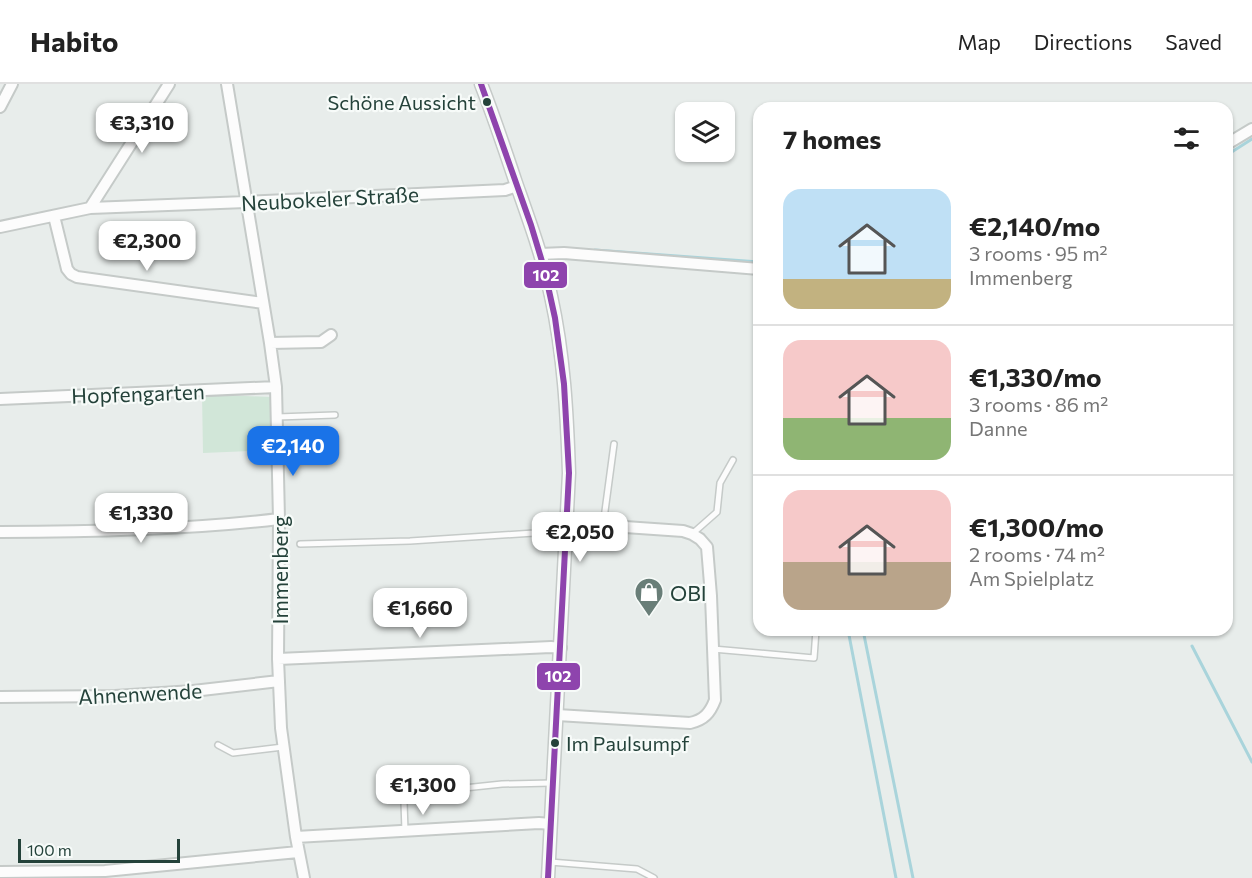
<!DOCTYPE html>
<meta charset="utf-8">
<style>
:root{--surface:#fff;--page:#f6f6f6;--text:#222;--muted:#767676;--line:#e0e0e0;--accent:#1a73e8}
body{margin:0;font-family:Commissioner,sans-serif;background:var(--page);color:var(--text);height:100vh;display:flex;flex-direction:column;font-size:22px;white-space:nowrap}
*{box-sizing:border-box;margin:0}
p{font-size:20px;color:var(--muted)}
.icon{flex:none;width:33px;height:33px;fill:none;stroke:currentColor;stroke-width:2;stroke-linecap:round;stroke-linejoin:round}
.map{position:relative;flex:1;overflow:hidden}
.sheet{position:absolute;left:753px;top:18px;width:480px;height:534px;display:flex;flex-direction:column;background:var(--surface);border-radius:18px;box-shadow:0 2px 4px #0004}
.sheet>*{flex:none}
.tools{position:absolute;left:675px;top:18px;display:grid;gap:12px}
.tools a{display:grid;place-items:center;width:60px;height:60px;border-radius:12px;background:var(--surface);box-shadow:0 2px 4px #0004;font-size:30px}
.scale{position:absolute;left:18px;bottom:15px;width:162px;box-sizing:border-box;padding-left:6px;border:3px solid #24423a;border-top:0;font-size:16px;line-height:21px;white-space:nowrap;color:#24423a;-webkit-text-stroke:4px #f7fbf9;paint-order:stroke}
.price{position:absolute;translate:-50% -51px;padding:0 14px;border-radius:12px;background:#fff;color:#222;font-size:20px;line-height:39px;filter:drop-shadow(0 2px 3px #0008)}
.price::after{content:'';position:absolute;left:50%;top:36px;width:18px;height:14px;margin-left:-9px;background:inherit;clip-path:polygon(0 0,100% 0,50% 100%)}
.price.selected{background:var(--accent);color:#fff}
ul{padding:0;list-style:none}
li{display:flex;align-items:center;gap:18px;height:150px;padding:0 30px}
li+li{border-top:2px solid var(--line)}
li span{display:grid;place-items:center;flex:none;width:168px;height:120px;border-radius:18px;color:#555}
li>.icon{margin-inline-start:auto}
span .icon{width:72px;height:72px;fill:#fffc;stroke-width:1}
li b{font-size:26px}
h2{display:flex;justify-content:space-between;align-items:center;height:72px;padding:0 30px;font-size:26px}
header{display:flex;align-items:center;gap:36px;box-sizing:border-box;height:84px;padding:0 30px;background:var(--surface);border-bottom:2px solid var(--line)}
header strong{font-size:28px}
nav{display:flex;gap:33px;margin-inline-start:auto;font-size:21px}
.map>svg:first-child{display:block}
.green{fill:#d1e6d8}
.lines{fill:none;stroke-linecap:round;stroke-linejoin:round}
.stream{stroke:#a9d4db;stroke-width:3}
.service-casing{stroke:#c5cac8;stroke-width:8}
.minor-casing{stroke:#c5cac8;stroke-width:14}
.tertiary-casing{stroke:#c5cac8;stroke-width:15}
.service{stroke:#fcfcfc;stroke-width:5}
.minor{stroke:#fcfcfc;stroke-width:10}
.tertiary{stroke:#fcfcfc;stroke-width:12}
.bus-1-casing{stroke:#f7fbf9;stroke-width:10}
.bus-1{stroke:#8e44ad;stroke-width:6}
.bus-dot{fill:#24423a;stroke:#f7fbf9;stroke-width:2}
.labels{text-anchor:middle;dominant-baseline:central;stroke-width:4.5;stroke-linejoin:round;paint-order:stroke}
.bus-label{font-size:20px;fill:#24423a;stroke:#f7fbf9;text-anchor:end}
.street-label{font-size:21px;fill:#24423a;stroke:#f7fbf9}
.poi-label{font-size:21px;fill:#24423a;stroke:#f7fbf9;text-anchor:start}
.line-badge{stroke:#f7fbf9;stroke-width:2}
.badge-label{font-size:16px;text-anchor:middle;font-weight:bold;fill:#fff}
</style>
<header>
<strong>Habito</strong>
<nav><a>Map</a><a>Directions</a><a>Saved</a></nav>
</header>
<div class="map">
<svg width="1252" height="794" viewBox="0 0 1252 794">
<rect width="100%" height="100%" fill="#e8edeb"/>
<path class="green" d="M202,310L270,313L271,366L203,369Z"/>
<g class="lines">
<path class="stream" d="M1227,71L1252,55
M595,166L759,178
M848,546L896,794
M863,546L913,794
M1185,546L1186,549
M1192,562L1252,678"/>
<g class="service-casing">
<path id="service" d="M277,333L335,331
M603,442L614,360
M692,450L717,428L720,399L733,376
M300,460L410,457L534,449L552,445L567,440
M713,565L814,574L816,546
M218,661L233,669L283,663
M405,747L404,718L410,712L417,709L502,700L552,699
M550,778L637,785L654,794"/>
</g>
<g class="minor-casing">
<path id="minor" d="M227,0L270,259L276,303L279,435L278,575L281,644L296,753L304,794
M0,23L12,0
M1227,60L1252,45
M90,124L169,0
M54,132L67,185L71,190L77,193L263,219
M0,143L90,124L246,118L505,106L517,102
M540,170L564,169L759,185
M270,259L321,258L331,251
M0,315L276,303
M0,448C93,448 187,446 279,435
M278,575L551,563L561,564
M0,613L115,612L193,607L279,597
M557,631L690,639C704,636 710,629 715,616L711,512L707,463L700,455L692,450L683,447L567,439
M296,753L539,739L551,740
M0,788L105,787L298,768"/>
</g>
<g class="tertiary-casing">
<path id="tertiary" d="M481,0C494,33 505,66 516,99C529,136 543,174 551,212C564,271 567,330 569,389L548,794"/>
</g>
<use href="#service" class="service"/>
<use href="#minor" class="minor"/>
<use href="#tertiary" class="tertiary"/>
<g class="bus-1-casing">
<path id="bus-1" d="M481,0L531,141L544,184L555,234L564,300L569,389L548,794"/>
</g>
<use href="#bus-1" class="bus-1"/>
</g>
<defs>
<g id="shop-pin" transform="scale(1.5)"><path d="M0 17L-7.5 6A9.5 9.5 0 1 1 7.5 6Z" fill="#697e78" stroke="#f7fbf9"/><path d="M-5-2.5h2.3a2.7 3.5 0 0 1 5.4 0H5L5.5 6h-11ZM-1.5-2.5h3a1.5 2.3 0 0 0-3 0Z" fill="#fff"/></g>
</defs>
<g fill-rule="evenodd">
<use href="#shop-pin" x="649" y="508"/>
</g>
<g class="bus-dot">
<circle cx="487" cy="18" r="5"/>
<circle cx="555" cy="659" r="5"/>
</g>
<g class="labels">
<g class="bus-label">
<text x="476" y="18">Schöne Aussicht</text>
<text x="566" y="659" text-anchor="start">Im Paulsumpf</text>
</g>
<g class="street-label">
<text transform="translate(330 114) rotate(-3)">Neubokeler Straße</text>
<text transform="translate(138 309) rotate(-2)">Hopfengarten</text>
<text transform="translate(279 486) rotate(-90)">Immenberg</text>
<text transform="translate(140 609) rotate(-3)">Ahnenwende</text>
</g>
<g class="poi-label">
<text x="670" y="508">OBI</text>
</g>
</g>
<g class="line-badge">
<rect x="523" y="177" width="45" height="28" rx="6" fill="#8e44ad"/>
<rect x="536" y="578" width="45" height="29" rx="6" fill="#8e44ad"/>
</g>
<g class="badge-label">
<text x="546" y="197">102</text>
<text x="558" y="598">102</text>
</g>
</svg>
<div class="tools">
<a><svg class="icon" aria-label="layers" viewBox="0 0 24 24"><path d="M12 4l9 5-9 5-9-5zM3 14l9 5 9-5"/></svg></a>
</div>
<div class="scale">100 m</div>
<b class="price" style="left:142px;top:70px">€3,310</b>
<b class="price" style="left:147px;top:188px">€2,300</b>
<b class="price selected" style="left:293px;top:393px">€2,140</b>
<b class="price" style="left:141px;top:460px">€1,330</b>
<b class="price" style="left:580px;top:479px">€2,050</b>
<b class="price" style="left:420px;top:555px">€1,660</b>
<b class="price" style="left:423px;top:732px">€1,300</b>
<section class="sheet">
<h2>7 homes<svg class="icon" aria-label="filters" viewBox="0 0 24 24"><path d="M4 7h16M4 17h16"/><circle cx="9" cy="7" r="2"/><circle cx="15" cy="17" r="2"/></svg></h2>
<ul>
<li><span style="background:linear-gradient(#bfe0f5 75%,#c2b280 0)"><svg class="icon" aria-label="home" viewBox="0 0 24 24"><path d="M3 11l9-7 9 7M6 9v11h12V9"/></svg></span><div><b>€2,140/mo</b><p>3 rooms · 95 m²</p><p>Immenberg</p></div></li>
<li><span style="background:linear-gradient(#f6c9c9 65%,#8fb573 0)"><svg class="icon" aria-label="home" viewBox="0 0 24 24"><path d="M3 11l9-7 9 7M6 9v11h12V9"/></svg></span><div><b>€1,330/mo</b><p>3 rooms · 86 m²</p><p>Danne</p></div></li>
<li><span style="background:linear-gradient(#f6c9c9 60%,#b9a48a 0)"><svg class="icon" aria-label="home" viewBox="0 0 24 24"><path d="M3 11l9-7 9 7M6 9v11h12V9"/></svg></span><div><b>€1,300/mo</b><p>2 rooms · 74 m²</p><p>Am Spielplatz</p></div></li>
</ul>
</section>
</div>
